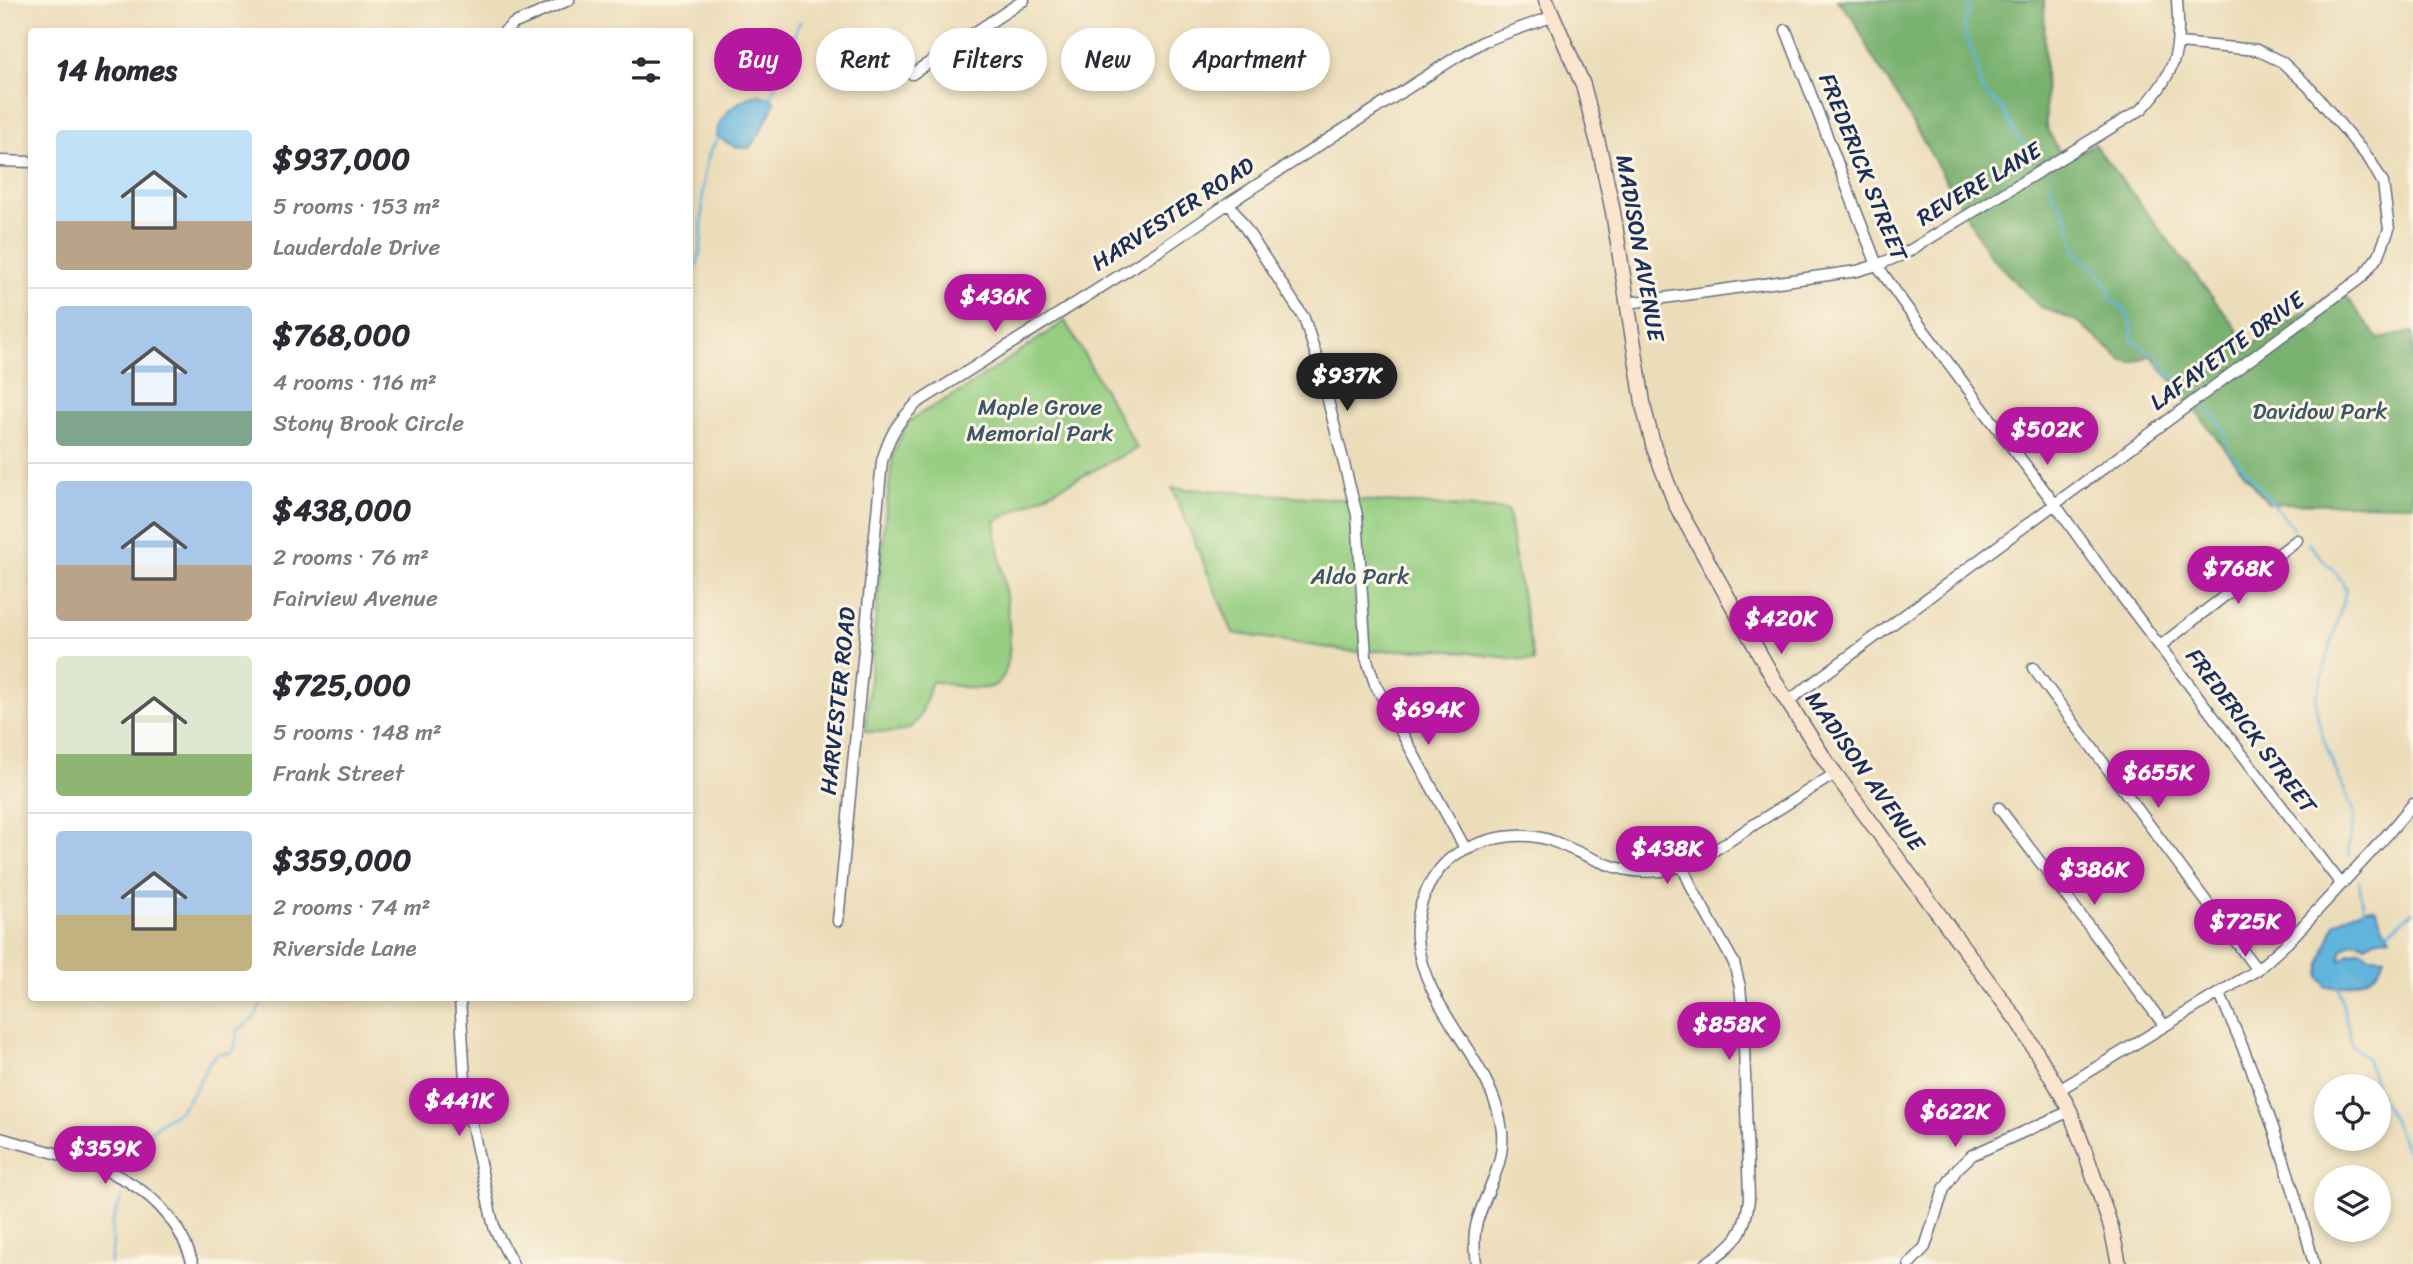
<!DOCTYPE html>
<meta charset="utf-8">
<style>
:root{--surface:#fff;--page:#f7f7f7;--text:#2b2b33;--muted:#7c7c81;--line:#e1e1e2;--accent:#b5179e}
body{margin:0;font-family:Sriracha,sans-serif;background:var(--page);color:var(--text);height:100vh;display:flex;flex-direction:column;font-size:26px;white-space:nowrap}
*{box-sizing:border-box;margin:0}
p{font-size:23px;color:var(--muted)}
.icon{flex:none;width:38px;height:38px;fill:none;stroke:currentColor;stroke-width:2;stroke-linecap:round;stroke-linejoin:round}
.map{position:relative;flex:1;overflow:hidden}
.details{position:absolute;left:28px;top:28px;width:665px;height:973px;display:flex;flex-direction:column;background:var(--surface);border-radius:7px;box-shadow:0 4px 10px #0003}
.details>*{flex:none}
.top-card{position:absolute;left:714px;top:28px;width:665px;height:63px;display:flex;gap:14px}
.controls{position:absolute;left:2314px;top:1074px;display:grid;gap:14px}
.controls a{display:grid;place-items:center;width:77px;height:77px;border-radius:50%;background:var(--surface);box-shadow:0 4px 10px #0003;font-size:35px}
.price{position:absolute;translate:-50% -60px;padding:0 16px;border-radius:24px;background:var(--accent);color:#fff;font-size:23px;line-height:46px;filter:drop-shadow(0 2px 4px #0008)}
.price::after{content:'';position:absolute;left:50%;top:42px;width:21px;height:16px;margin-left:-10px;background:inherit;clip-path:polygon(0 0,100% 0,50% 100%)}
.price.active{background:#222;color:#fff}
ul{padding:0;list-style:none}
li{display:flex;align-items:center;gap:21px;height:175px;padding:0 28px}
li+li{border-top:2px solid var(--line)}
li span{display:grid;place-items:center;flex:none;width:196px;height:140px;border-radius:7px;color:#555}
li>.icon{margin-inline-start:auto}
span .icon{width:84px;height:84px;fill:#fffc;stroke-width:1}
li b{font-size:30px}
h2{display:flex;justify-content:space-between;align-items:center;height:84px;padding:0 28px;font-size:30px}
.chip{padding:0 24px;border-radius:32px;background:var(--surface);box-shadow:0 4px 10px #0003;font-size:24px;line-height:63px}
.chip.active{background:var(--accent);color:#fff}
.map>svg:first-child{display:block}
.green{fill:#95ce81;stroke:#587e70;stroke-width:2}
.forest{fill:#78b16f;stroke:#4a7066;stroke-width:2}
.water{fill:#62b4dd;stroke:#3e729e;stroke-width:2}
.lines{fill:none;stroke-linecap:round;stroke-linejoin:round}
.stream{stroke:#62b4dd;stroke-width:2.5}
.street-casing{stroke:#646c7e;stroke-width:13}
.secondary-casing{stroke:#646c7e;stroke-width:17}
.street{stroke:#fff;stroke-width:10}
.secondary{stroke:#fbe5cf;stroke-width:14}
.labels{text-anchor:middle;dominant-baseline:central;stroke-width:6;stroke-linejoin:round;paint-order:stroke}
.street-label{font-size:23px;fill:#1b2f5e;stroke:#fcf5e5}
.park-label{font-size:23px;fill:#3a5767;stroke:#fcf5e5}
</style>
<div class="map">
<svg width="2413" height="1264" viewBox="0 0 2413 1264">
<rect width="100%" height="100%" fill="#fcf5e5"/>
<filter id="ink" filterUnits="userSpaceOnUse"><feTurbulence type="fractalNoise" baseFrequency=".0143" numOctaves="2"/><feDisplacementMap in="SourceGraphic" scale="14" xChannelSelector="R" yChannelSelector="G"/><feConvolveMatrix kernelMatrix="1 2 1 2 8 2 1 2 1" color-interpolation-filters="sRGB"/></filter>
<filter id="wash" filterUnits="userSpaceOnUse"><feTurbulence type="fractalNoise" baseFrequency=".00686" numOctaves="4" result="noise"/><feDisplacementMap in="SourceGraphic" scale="28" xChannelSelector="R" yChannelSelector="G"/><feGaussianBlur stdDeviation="1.57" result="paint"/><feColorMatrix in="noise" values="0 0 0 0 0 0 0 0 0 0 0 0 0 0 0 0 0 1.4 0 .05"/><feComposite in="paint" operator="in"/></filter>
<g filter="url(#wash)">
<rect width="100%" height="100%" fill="#ecddba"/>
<path class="green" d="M1065,321L1137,448L995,521C996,553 1030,675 991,687C974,692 949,684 932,681C917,728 918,736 865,731L885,517L893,455L902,433L907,424L921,413L960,392Z
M1172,488L1508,510L1516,566L1534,661L1437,649L1354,652L1233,633Z"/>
<path class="forest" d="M1837,0H2044L2046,127L2064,160L2094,144L2250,346L2340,289L2379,339L2413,332V505L2268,503L2151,355L2133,363L2123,361L2078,322L2039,306L1989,255L1899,99L1873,58L1853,18Z"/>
<path class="water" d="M759,95L771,98L775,103L758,136L749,148L735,147L716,136C719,115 738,98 759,95Z
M2371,908L2377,910L2381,923L2391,937L2375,940L2365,945C2357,938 2347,944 2341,951L2340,959L2341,960L2349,954L2360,950L2370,956L2385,957C2382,962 2380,968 2376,972C2368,981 2339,988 2326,987L2320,977L2321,962L2335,923L2354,912Z"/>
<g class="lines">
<path class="stream" d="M1968,0L1969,9L1964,27L1968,43L1976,60L1982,90L2005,112L2016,135L2036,158
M766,99L772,94L800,22
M2049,181L2056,200L2066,213L2076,251L2085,262L2096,269L2109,288L2111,300C2130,313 2131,318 2133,341L2159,357L2167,372L2185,387
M690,282C692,276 696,269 698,262C708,228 693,160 721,136
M2208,408L2225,431L2227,448L2294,529
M2308,542C2320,560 2338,569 2346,590L2316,700C2317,738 2340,776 2353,811C2356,827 2346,840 2349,856
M2359,881L2364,912
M2385,932L2390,931L2413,912
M2338,984L2352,1045L2366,1058L2377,1087
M2378,1090L2413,1162
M130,1167L145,1137L164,1120L181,1110L197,1086L209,1062L217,1054L231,1052L235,1047L237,1031L255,1017L264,998
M110,1264L113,1245L111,1226L122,1196"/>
</g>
</g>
<g filter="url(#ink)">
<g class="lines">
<g class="street-casing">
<path id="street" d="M1786,30L1877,265L1907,308L2054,503L2110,581L2341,884
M504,32L513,24L569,0
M912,74L1024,0
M0,161L32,162
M1229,203L1304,318L1318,361L1357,515L1366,657L1375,684L1465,848
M1628,303L1857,271L1877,265L1904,254L2142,109C2177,72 2181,49 2177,0
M2160,646L2297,540
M2033,668L2257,970
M1787,702L2362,277L2379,255L2389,229L2383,183L2370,160L2308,86L2282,62L2257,50L2179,43
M1999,808L2164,1025
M1682,866L1693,890L1734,963L1740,987L1743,1015L1749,1199C1745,1235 1735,1244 1705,1264
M838,921L882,461C890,434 897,423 917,403L1160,250L1229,203L1458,56L1484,41L1554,16
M2219,993C2259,1079 2290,1172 2314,1264
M460,998L466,1097L491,1215L495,1230L513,1264
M2059,1090L2257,970L2287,943L2386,836L2413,804
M0,1138C80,1161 165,1172 193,1264
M1476,1264C1474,1250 1473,1236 1477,1222C1486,1190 1505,1166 1502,1131C1495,1063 1423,1009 1417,939C1415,915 1424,889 1439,870C1451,855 1465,848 1483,842C1506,835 1532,833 1555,842C1592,857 1619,876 1661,871C1696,866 1726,843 1755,824C1782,807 1809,790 1836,773
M1909,1264L1925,1247L1944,1189L1957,1169L1972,1155L2070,1111"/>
</g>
<g class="secondary-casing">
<path id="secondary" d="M1546,0L1583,85L1601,155L1613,212L1644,409L1654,448L1676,505L1780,690L1828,764L2019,1023L2059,1090L2070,1111L2089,1163L2111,1227L2119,1264"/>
</g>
<use href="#street" class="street"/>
<use href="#secondary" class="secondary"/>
</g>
</g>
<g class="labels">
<g class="street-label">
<text transform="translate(1863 167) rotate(68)">FREDERICK STREET</text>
<text transform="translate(1979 184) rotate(-31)">REVERE LANE</text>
<text transform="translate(1173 214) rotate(-33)">HARVESTER ROAD</text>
<text transform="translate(1640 248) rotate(80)">MADISON AVENUE</text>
<text transform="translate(2227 351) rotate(-36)">LAFAYETTE DRIVE</text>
<text transform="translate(838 701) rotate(-84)">HARVESTER ROAD</text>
<text transform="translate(2251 731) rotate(53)">FREDERICK STREET</text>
<text transform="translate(1865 771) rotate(55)">MADISON AVENUE</text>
</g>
<g class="park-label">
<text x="1040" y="407">Maple Grove<tspan x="1040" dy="26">Memorial Park</tspan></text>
<text x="2320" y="411">Davidow Park</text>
<text x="1360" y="576">Aldo Park</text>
</g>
</g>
</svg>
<div class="controls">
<a><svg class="icon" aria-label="locate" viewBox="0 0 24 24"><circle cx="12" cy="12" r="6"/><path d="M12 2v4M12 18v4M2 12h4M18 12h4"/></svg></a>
<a><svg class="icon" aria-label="layers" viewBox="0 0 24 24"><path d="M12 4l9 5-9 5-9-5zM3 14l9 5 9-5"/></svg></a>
</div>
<b class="price" style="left:995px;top:334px">$436K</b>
<b class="price active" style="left:1347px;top:413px">$937K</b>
<b class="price" style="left:2047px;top:467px">$502K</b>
<b class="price" style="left:2238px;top:606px">$768K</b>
<b class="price" style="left:1781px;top:656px">$420K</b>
<b class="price" style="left:1428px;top:747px">$694K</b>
<b class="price" style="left:2158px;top:810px">$655K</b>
<b class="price" style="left:1667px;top:886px">$438K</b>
<b class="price" style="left:2094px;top:907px">$386K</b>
<b class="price" style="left:2245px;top:959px">$725K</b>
<b class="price" style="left:1729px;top:1062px">$858K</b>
<b class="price" style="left:459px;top:1138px">$441K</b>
<b class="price" style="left:1955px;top:1149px">$622K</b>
<b class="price" style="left:105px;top:1186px">$359K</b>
<div class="top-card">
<a class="chip active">Buy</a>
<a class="chip">Rent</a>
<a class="chip">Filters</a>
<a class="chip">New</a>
<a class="chip">Apartment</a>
</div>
<section class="details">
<h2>14 homes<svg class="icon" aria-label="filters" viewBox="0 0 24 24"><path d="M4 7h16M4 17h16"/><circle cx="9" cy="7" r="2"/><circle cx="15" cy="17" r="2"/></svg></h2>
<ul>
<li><span style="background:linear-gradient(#bfe0f5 65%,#b9a48a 0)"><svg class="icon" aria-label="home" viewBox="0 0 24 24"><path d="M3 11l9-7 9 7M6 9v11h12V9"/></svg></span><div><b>$937,000</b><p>5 rooms · 153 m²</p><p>Lauderdale Drive</p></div></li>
<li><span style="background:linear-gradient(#a9c7e8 75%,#7fa58c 0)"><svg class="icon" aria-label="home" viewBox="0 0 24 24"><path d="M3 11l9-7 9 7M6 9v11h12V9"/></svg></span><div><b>$768,000</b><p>4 rooms · 116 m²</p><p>Stony Brook Circle</p></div></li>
<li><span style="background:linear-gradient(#a9c7e8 60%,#b9a48a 0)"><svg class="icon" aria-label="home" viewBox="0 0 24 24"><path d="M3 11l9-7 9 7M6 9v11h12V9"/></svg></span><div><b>$438,000</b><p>2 rooms · 76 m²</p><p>Fairview Avenue</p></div></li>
<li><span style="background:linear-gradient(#dfe7d0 70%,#8fb573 0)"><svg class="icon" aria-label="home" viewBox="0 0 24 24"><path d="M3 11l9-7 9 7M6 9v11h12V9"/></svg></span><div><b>$725,000</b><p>5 rooms · 148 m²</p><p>Frank Street</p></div></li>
<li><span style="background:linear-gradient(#a9c7e8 60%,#c2b280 0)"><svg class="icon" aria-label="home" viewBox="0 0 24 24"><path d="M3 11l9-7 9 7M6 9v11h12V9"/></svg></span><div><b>$359,000</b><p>2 rooms · 74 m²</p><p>Riverside Lane</p></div></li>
</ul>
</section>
</div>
